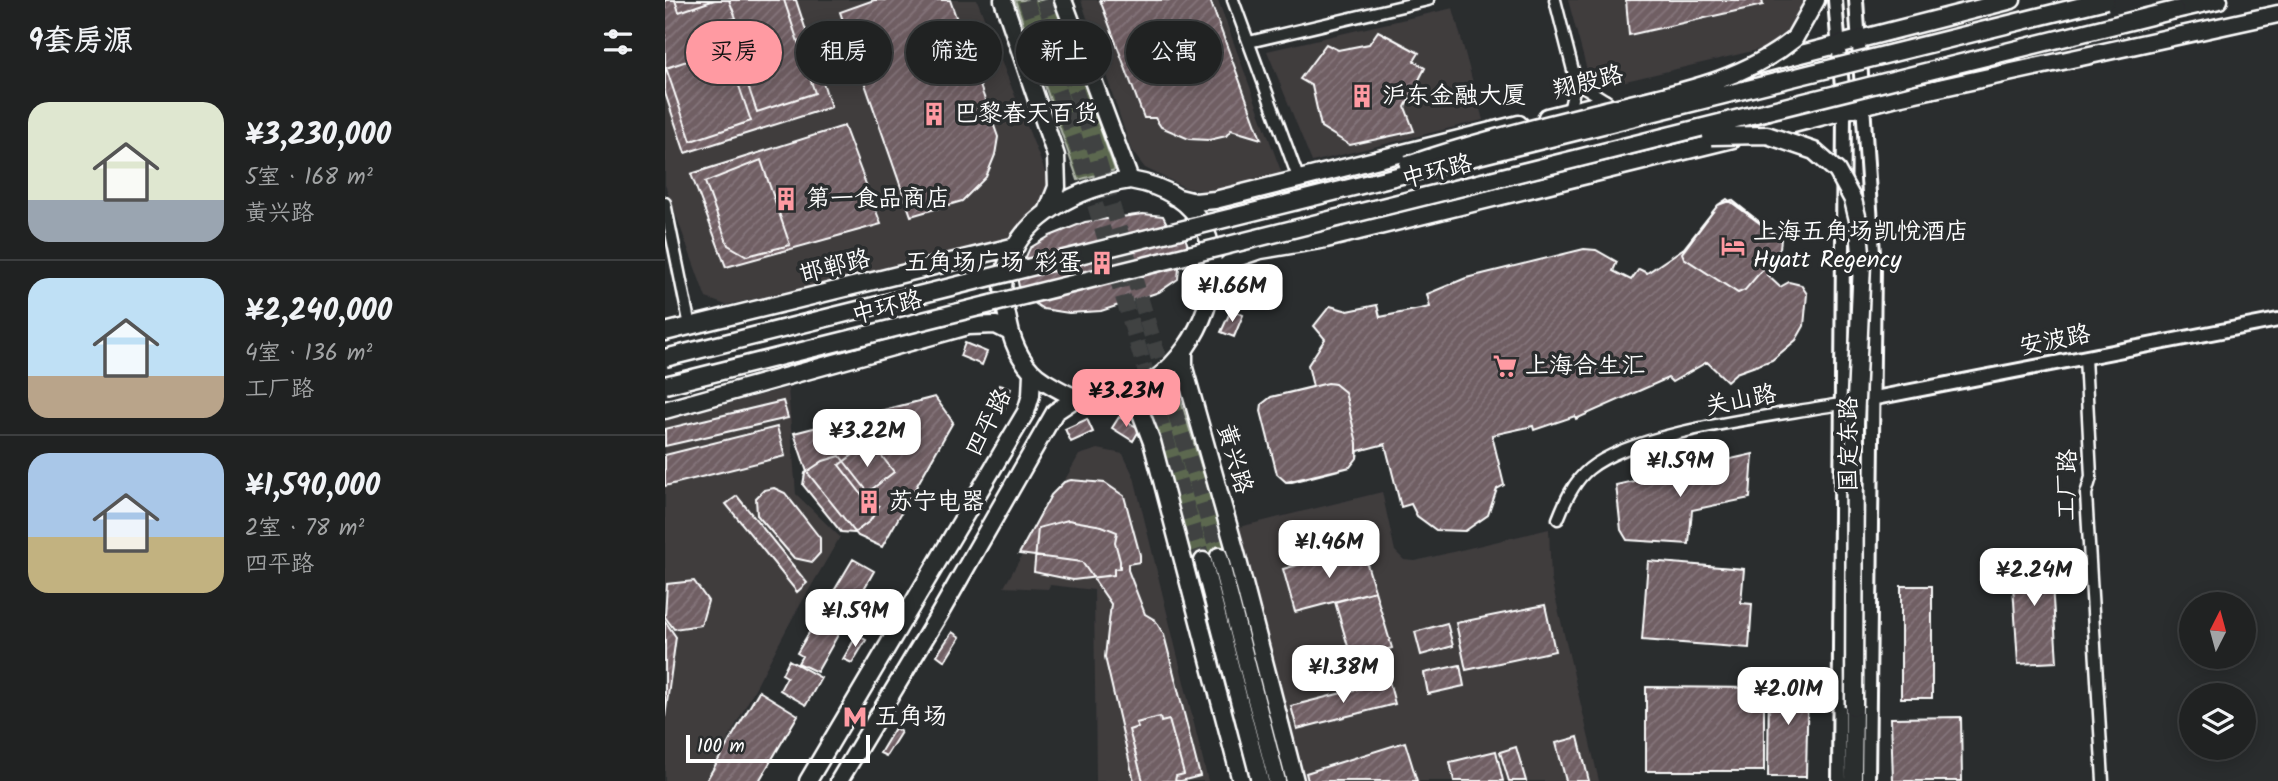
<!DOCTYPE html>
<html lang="zh">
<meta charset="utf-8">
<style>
:root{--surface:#202222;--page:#2d2f2f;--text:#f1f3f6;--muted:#a2a4a5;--line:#3d3f40;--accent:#ff9aa2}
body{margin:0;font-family:Kalam,"LXGW WenKai TC",sans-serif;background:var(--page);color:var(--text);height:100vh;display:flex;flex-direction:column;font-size:26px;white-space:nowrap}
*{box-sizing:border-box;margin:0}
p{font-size:23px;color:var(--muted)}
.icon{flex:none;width:38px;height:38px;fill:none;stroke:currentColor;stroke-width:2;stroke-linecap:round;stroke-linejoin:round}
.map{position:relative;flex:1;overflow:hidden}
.panel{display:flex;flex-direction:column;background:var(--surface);width:665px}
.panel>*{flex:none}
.banner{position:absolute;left:21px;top:21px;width:665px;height:63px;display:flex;gap:14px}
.needle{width:46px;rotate:6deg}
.tools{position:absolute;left:1514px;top:592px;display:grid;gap:14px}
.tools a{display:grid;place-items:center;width:77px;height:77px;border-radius:50%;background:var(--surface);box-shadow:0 4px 18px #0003,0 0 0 2px var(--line);font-size:35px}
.scale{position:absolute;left:21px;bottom:18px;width:184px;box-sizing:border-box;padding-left:7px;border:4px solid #fff;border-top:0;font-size:19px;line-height:24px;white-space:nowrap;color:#fff;-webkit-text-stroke:5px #2a2d2e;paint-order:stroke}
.price{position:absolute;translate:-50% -60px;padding:0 16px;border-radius:14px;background:#fff;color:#222;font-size:23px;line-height:46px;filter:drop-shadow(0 2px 4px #0008)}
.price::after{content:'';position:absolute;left:50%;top:42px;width:21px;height:16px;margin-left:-10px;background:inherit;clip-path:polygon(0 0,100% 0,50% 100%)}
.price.selected{background:var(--accent);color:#111}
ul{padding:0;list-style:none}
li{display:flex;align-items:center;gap:21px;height:175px;padding:0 28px}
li+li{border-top:2px solid var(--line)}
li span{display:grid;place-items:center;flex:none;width:196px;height:140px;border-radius:21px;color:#555}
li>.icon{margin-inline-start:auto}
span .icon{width:84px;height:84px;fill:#fffc;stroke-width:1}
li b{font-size:30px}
h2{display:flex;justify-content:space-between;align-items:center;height:84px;padding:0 28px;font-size:30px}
.pill{padding:0 24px;border-radius:32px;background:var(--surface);box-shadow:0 4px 18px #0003,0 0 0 2px var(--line);font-size:24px;line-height:63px}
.pill.selected{background:var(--accent);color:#111}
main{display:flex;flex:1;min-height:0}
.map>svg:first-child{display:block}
.built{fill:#3f3c3e}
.green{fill:#5c6850;stroke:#aeb4a8;stroke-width:2}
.building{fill:url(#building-hatch);stroke:#fff;stroke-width:2}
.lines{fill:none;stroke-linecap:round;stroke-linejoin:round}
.primary-tunnel{stroke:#3f4243;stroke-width:16;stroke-dasharray:16 8;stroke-linecap:butt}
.minor-casing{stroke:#fff;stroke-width:15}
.tertiary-casing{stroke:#fff;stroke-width:18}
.primary-casing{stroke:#fff;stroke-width:21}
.trunk-casing{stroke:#fff;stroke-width:21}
.minor{stroke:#2a2d2e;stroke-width:10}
.tertiary{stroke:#2a2d2e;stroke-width:12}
.primary{stroke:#2a2d2e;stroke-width:16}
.trunk{stroke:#2a2d2e;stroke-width:16}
.trunk-bridge-casing{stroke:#fff;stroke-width:21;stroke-linecap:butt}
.trunk-bridge{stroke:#2a2d2e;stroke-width:16}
.labels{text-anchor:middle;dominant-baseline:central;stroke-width:7;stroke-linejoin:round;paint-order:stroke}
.street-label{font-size:24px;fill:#fff;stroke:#2a2d2e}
.poi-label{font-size:24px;fill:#fff;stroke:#2a2d2e;text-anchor:start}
</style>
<main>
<section class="panel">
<h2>9套房源<svg class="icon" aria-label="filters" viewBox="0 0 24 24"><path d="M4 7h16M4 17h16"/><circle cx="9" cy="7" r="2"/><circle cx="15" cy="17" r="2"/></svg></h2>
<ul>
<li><span style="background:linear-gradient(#dfe7d0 70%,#9aa5b1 0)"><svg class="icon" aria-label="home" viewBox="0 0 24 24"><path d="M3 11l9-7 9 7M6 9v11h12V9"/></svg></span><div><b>¥3,230,000</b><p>5室 · 168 m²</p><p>黄兴路</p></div></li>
<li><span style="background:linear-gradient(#bfe0f5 70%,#b9a48a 0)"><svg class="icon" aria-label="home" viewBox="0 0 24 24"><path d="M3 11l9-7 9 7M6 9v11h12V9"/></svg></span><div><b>¥2,240,000</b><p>4室 · 136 m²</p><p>工厂路</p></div></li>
<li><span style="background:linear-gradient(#a9c7e8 60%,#c2b280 0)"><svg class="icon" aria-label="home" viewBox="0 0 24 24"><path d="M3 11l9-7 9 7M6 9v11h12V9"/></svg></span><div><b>¥1,590,000</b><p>2室 · 78 m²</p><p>四平路</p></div></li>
</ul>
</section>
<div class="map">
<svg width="1613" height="781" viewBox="0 0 1613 781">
<defs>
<pattern id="building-hatch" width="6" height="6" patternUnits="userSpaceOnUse" patternTransform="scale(1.75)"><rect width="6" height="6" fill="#705e64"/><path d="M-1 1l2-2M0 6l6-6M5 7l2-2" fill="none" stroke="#85767b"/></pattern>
</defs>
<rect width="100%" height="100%" fill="#2a2d2e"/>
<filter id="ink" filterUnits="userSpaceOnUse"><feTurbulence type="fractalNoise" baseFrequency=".0143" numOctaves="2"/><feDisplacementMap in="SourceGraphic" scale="14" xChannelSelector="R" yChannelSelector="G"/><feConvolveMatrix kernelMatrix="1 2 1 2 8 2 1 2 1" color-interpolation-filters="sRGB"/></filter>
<g filter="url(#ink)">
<path class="built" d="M0,0H312L381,174L383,196L377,210L346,243L280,260L61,305L41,298L0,185Z
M416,0H553L617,174L549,193L521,188L480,168L466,150Z
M903,0H1138L1134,21L1109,46L927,89Z
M788,8L818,120L647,162L602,51Z
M123,388L131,494L175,537L127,619L41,781H0V419Z
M433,449L458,454L469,477L543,781H431L429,590L385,585L383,589L339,587L414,455Z
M717,492L730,551L739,560L750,561L884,529L886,579L934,781H641L574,527Z"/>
<path class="green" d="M350,0H389L450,170L413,180Z
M515,398L562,549L525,559L486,409Z"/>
<path class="building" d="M0,0H131L166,107L20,153L0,93Z
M10,0H50L14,12Z
M64,0H119L150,93L92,112L61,21L71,18Z
M209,0H285L333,137L330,155L321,177L297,201L246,216L175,12Z
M435,0H545L596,139L566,130L561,136L544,140L524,139L496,127L490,118H479Z
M961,0H1097L1098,5L964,35Z
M713,31L754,53L749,61L760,68L740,107L749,131L685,145L656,127L647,86L635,79L661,44L673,50L704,44Z
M61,48L86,121L26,141L1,68Z
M179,126L216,224L61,267L26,174Z
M96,160L125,245L82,256L63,245L40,182Z
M1062,199L1116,239L1115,248L1104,262L1102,275L1115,287L1124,282L1136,285L1142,294L1139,326L1131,340L1107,360L1071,373L1062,381L1042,362L1007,382L1003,378L911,419L910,416L869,430L868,426L827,435L839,485L832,489L823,515L800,531L771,530L752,516L746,504L736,507L720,444L693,451L692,458L685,467L627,482H621L612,474L596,411L597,404L606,397L648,387L643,365L660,339L649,326L665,306L683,311L712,305L715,317L765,307L762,294L801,278L919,249L931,250L952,262L948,271L966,280L974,269L982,273L1019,248L1053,205Z
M1067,200L1116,239L1115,248L1104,262L1080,290L1073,293L1019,258L1017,253L1053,205Z
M478,214L498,216L503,226L518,233L524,248L514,268L513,279L494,292L436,311L404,313L378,309L355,293L352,276L365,248L385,236L420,222Z
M566,310L578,315L569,337L556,332Z
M300,343L322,352L317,365L295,356Z
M663,383L670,384L680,392L692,443V458L685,467L621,482L612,474L596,411L597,404L606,397Z
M334,385L346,388L338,413L328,410Z
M270,397L288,422L217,547L193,536L142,472L129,433Z
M118,401L123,418L0,446V429Z
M454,417L475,429L468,441L447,428Z
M422,419L428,432L406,442L400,429Z
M112,427L120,456L0,486V455Z
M206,442L229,472L198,496L174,465Z
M1088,454L1085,498L1027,510L1024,544L962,540L956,530L951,485Z
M175,456L214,506L205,521L189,533L176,532L138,485L140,473L158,461Z
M406,480L440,483L459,496L475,555V562L463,564V570L480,614L490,620L499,635L535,776L516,781H469L440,657L446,604L417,562L354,554L386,495L399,482Z
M109,488L120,493L155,538V553L147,562L129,558L92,515L91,498L99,490Z
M72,496L142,583L132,592L61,504Z
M403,520L437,526L452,532L450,542L455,561V568L449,569V575L408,580L369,572L373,528Z
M697,547L710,591L630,612L618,569Z
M1385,552L1392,662L1353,664L1346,554Z
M188,559L209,571L152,672L133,663L137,656L132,653Z
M983,561L1079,569L1076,603L1087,604L1084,648L977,640Z
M29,581L43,601L36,625L9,629L0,617L2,584Z
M1236,586H1267V698H1236Z
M710,591L727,648L687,660L670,602Z
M880,605L890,651L801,670L791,623Z
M0,621L11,637L0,717Z
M782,623L788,646L756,655L750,632Z
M287,632L295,637L280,661L272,655Z
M192,635L201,640L187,663L178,659Z
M124,660L156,678L141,705L115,690L122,677L117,674Z
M795,665L799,686L763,694L759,673Z
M1104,678H1143L1141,777H1103Z
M724,681L730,704L632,729L626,706Z
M981,687L1099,688V771H981Z
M94,691L133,715L94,781H41Z
M495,717L496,722L504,720L519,774L511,776L510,781H478L464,730L473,727L471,723Z
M1296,717L1297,781H1228L1226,718Z
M230,728L236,732L221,756L215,753Z
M913,737L924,781H901L891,743Z
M740,742L752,781H643L641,773Z
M851,747L861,781H844L835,752Z
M831,751L838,781H789L785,762Z"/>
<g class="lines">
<path class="primary-tunnel" d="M361,0L413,148L538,561
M379,0L426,136L554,556"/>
<g class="minor-casing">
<path id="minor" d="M568,0L634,180
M890,0L911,82L904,111
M584,42L763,0
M911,82L943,102
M0,203L25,326
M1420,357L1426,477L1421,494L1438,781
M893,519C900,501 909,481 924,469C972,430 1111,416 1175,404"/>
</g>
<g class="tertiary-casing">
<path id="tertiary" d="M1170,0L1179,113L1174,781
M1191,0L1209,268L1203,781
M1200,400L1613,320"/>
</g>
<g class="primary-casing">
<path id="primary" d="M338,0L391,156L392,187L382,212
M398,0L465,180
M1093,65L1347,0
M1114,116L1205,98
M882,117L939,103
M1090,134L1228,98L1613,14
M465,180C624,207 525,425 413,398C402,395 389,387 379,381C360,370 348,346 344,325C340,306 335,285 341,267C357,215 416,187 465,180Z
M510,197L530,202L550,200L854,124
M590,251L661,239L1068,139
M549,277L569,259L601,248
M0,332L351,246
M519,353V368L571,553L630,781
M468,392L487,442L576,781
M0,410L303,326L331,325L345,332
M554,556L612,781
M538,561L595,781
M143,781L361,412L366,395L367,373
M174,781L275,613L390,412L411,398"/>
</g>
<g class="trunk-casing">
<path id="trunk" d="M1510,10L1554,0
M1129,39L1151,0
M1188,781L1189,707"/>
</g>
<use href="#minor" class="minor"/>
<use href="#tertiary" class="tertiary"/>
<use href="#primary" class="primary"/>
<use href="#trunk" class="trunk"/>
<g class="trunk-bridge-casing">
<path id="trunk-bridge" d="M1046,136L1102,135L1149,151L1172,171L1188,200L1193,220L1197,263L1190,423L1189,707
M743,165C809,142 877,126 945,109C1009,93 1076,82 1129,39
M0,358L1441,0
M0,385L1510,10"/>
</g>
<use href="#trunk-bridge" class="trunk-bridge"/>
</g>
</g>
<defs>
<g id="building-bare" transform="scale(1.89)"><path d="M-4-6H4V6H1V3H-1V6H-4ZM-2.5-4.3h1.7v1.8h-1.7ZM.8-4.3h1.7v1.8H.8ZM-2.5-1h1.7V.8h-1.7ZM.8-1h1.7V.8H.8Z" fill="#ff9aa2" stroke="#2a2d2e" stroke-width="2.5" paint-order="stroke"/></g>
<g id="hotel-bare" transform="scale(1.89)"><path d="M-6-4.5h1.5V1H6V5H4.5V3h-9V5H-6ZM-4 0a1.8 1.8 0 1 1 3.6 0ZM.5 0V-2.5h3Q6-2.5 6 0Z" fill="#ff9aa2" stroke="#2a2d2e" stroke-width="2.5" paint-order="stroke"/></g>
<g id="supermarket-bare" transform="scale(1.89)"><path d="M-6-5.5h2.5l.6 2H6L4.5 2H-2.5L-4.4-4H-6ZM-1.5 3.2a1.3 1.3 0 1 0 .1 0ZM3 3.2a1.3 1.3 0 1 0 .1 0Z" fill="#ff9aa2" stroke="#2a2d2e" stroke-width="2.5" paint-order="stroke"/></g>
<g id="metro-bare" transform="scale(1.89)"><path d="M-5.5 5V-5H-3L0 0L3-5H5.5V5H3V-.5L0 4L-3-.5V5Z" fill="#ff9aa2" stroke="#2a2d2e" stroke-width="2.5" paint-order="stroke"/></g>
</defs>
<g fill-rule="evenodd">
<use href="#building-bare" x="697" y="96"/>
<use href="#building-bare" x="269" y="114"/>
<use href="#building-bare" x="121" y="199"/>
<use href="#hotel-bare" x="1068" y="246"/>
<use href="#building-bare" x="437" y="263"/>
<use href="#supermarket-bare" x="840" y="366"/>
<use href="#building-bare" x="204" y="502"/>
<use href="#metro-bare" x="190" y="717"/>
</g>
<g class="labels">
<g class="street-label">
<text transform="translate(923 83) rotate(-14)">翔殷路</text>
<text transform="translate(772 172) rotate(-14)">中环路</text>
<text transform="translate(170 267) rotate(-14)">邯郸路</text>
<text transform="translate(222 308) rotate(-14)">中环路</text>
<text transform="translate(1390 341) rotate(-11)">安波路</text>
<text transform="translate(1076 401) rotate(-11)">关山路</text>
<text transform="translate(324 423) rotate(-63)">四平路</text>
<text transform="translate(1184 444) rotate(-90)">国定东路</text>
<text transform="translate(569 459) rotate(74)">黄兴路</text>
<text transform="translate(1403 485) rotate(-89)">工厂路</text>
</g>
<g class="poi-label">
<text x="717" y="96">沪东金融大厦</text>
<text x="289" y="114">巴黎春天百货</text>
<text x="141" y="199">第一食品商店</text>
<text x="1088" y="232">上海五角场凯悦酒店<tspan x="1088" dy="28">Hyatt Regency</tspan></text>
<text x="417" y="263" text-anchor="end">五角场广场 彩蛋</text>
<text x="860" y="366">上海合生汇</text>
<text x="224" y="502">苏宁电器</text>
<text x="210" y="717">五角场</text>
</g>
</g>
</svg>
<div class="tools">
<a><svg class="needle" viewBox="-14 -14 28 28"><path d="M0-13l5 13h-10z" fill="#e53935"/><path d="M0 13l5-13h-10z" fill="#a2a4a5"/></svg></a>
<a><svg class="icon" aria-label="layers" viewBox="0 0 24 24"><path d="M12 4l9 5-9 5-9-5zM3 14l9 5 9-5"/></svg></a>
</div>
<div class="scale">100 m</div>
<b class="price" style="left:567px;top:324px">¥1.66M</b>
<b class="price selected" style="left:461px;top:429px">¥3.23M</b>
<b class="price" style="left:202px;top:469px">¥3.22M</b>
<b class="price" style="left:1015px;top:499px">¥1.59M</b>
<b class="price" style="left:664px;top:580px">¥1.46M</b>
<b class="price" style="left:1369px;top:608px">¥2.24M</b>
<b class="price" style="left:190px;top:649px">¥1.59M</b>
<b class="price" style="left:678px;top:705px">¥1.38M</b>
<b class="price" style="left:1123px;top:727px">¥2.01M</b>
<div class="banner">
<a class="pill selected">买房</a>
<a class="pill">租房</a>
<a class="pill">筛选</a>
<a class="pill">新上</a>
<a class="pill">公寓</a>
</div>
</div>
</main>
